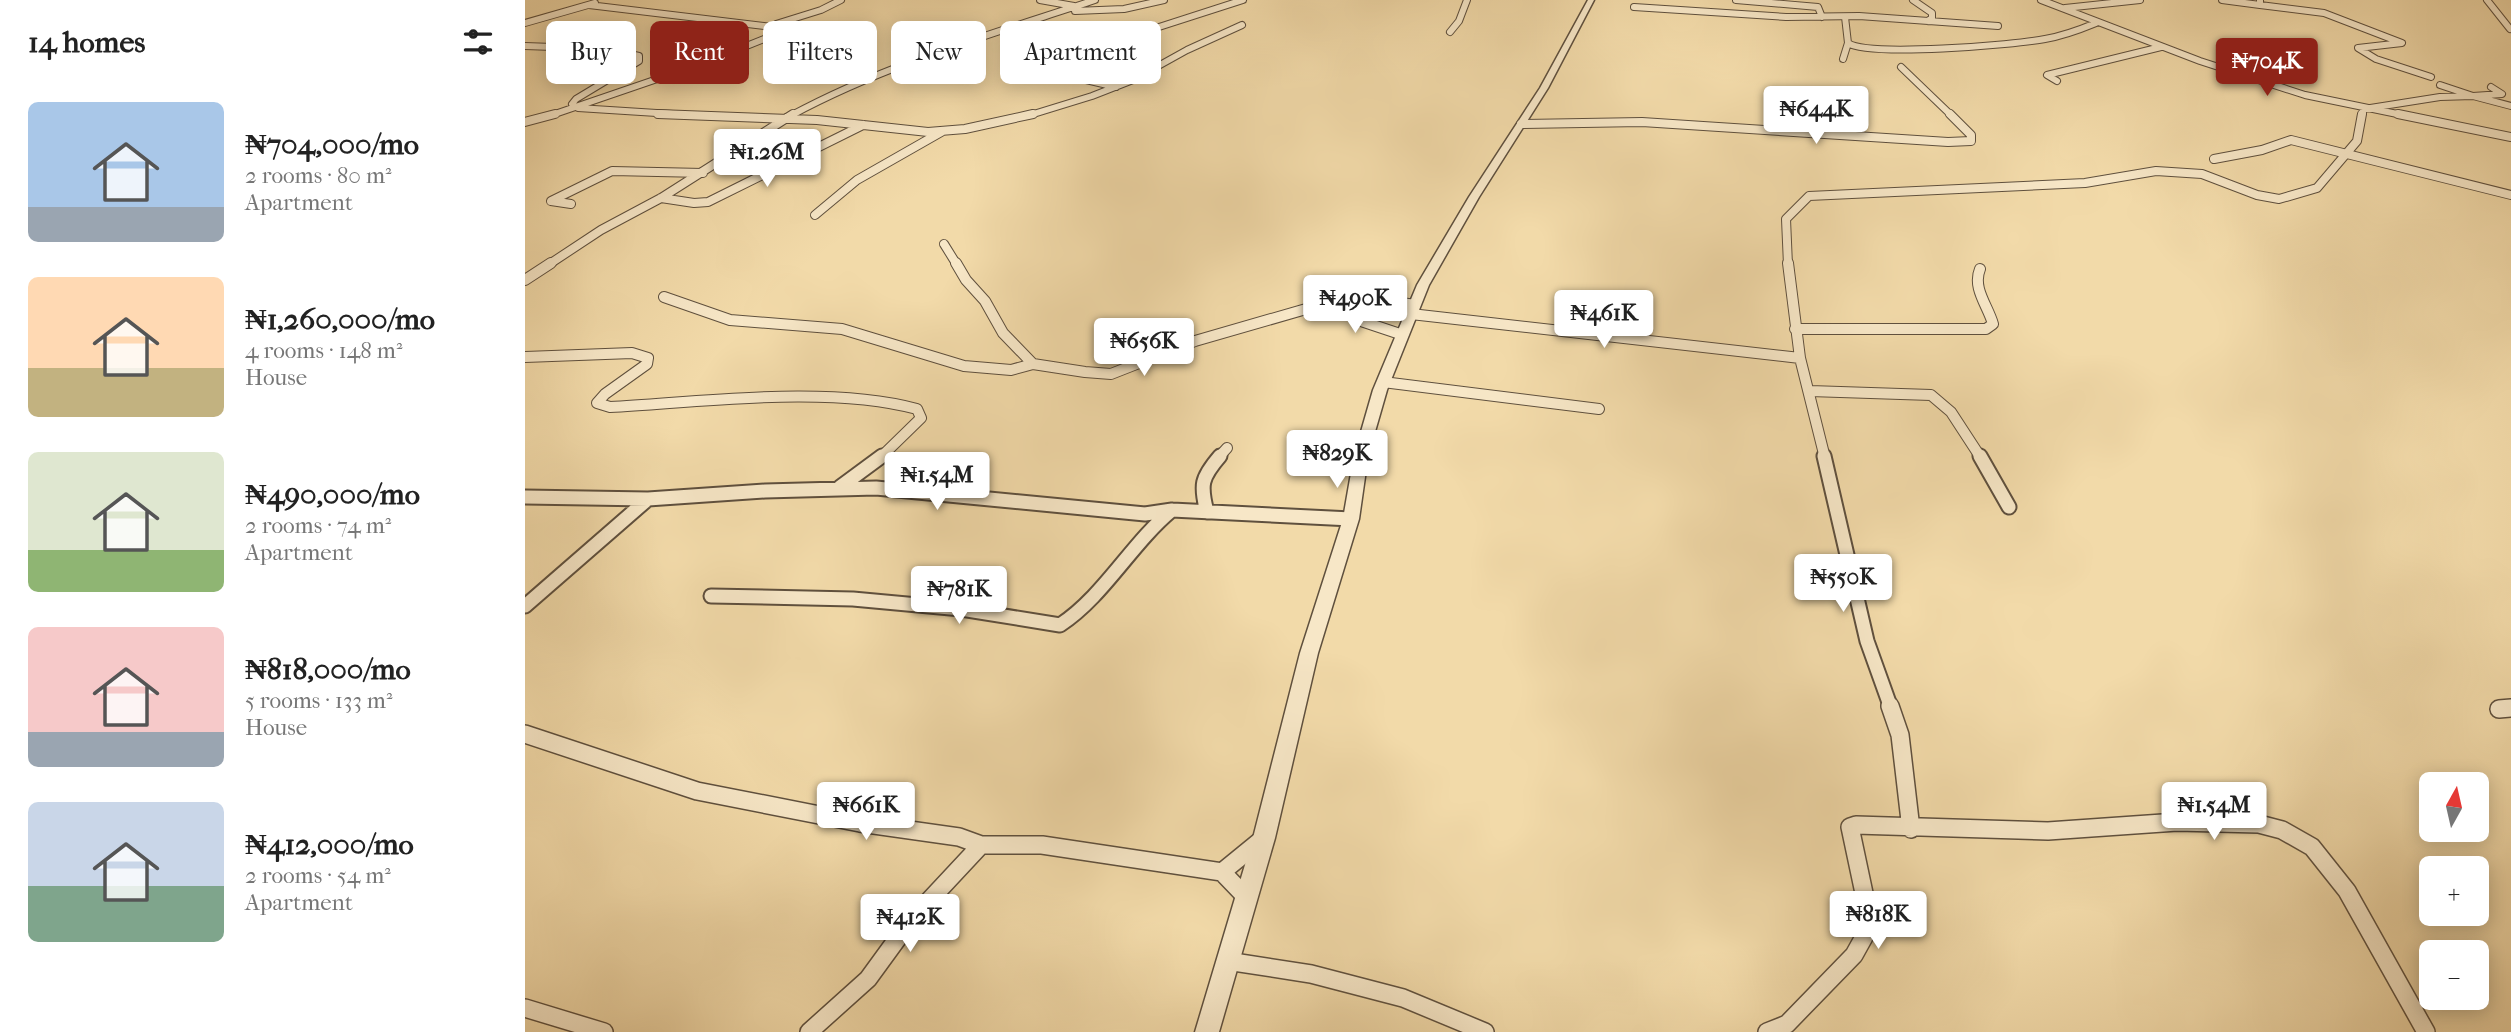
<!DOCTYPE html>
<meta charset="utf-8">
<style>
:root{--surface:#fff;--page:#f6f6f6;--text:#222;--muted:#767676;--accent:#8f2418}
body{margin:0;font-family:"IM FELL French Canon",serif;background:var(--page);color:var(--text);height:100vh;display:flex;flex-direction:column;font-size:26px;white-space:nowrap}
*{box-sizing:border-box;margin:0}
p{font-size:23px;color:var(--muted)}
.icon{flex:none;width:38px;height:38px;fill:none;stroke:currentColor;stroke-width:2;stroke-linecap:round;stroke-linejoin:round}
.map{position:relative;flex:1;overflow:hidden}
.drawer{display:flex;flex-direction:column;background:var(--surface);width:525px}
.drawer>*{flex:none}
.top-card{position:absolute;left:21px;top:21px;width:665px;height:63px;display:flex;gap:14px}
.needle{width:46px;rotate:8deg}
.controls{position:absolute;left:1894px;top:772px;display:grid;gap:14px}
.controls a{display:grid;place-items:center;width:70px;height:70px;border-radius:10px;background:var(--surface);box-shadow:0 4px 18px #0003;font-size:35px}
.price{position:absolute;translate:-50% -60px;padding:0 16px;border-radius:7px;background:#fff;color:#222;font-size:23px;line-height:46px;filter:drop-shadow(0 2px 4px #0008)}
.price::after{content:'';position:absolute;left:50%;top:42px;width:21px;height:16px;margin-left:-10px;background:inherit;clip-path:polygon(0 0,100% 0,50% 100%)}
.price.on{background:var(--accent);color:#fff}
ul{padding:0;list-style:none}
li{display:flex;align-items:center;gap:21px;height:175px;padding:0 28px}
li span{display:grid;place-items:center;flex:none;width:196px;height:140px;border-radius:10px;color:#555}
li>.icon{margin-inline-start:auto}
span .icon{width:84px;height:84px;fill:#fffc;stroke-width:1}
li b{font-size:30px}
h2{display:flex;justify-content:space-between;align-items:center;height:84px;padding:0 28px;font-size:30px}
.chip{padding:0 24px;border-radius:10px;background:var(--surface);box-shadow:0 4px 18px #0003;font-size:24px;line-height:63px}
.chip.on{background:var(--accent);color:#fff}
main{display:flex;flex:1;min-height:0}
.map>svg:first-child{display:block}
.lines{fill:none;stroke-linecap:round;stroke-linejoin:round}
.minor-far4-casing{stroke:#5f503e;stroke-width:8}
.minor-far3-casing{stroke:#5f503e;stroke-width:10}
.minor-far2-casing{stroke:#5f503e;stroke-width:12}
.minor-far1-casing{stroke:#5f503e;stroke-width:17}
.minor-casing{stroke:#5f503e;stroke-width:20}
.tertiary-casing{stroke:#5f503e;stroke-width:3}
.minor-far4{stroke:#f7e7c7;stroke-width:6}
.minor-far3{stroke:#f7e7c7;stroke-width:8}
.minor-far2{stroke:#f7e7c7;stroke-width:10}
.minor-far1{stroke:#f7e7c7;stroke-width:13}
.minor{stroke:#f7e7c7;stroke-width:17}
.tertiary{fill:#f7e7c7;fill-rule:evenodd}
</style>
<main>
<section class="drawer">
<h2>14 homes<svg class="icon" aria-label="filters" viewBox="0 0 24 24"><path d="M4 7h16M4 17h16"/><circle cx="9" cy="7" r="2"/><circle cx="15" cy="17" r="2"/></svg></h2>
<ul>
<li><span style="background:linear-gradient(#a9c7e8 75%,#9aa5b1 0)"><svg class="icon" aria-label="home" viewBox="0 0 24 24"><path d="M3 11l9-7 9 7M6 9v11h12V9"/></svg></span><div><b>₦704,000/mo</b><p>2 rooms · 80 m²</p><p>Apartment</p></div></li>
<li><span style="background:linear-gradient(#ffd9b3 65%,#c2b280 0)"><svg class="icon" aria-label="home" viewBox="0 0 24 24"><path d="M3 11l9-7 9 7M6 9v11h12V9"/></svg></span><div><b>₦1,260,000/mo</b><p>4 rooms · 148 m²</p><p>House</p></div></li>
<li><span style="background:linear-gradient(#dfe7d0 70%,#8fb573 0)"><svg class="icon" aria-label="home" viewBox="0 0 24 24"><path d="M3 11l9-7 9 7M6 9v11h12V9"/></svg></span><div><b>₦490,000/mo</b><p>2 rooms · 74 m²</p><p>Apartment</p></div></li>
<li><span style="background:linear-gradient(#f6c9c9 75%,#9aa5b1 0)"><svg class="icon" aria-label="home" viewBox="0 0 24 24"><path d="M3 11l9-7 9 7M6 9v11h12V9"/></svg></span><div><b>₦818,000/mo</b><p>5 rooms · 133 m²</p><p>House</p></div></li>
<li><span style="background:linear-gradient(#c9d6e8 60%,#7fa58c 0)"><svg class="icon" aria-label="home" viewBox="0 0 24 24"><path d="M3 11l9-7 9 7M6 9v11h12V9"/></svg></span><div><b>₦412,000/mo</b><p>2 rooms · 54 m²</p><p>Apartment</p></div></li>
</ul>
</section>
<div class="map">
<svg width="1986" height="1032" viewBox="0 0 1986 1032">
<rect width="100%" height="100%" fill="#f2daa9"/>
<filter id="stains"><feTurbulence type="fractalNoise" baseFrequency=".00286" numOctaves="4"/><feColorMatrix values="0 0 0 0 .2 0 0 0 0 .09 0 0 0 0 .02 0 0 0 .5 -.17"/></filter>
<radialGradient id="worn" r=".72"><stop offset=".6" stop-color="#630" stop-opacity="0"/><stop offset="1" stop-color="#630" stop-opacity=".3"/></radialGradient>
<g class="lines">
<g class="minor-far4-casing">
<path id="minor-far4" d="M515,0L549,6
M1211,0L1293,7L1297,17
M1388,0L1407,13V18L1403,21
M1516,0L1675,61L1780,95L1882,116
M1697,0L1735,5
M1735,0V5L1799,13L1877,43L1833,48L1851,59L1906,77
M1962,0L1985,29
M1109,7L1261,17L1334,16L1473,26
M1540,8L1615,0
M550,11L599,9L639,0
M0,23L70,3
M251,24L296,10L316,0
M925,32L934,21L942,0
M1323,43C1343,57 1490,45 1520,39C1538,36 1554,30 1571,23
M0,46L83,49L114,56V61L51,99L47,104L53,108L179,116
M1318,59L1323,43L1320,17
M1376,67L1427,116
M1532,81L1522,75L1636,47
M591,87L531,73L552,59L594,46L634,27L718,0
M1966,87L1977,94L1948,96L1986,106
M24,116L179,63L264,29L64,5
M265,116C361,64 467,34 570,0
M502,116L567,96L608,80L662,50L717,25
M1836,116L1839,109L1915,97L1948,96L1915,85"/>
</g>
<g class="minor-far3-casing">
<path id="minor-far3" d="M133,114L292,120L403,132L440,129L508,114
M1873,114L1986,137
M0,122L30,114
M996,124L1117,122L1423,142L1446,141V135L1425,114
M1689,159L1737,150L1766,140L1986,195
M136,198L169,203L183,202L338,125
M46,204L26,201L87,171L178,173
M290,215L332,180L418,131
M419,244L432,265
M23,265L76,230L136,198L268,114
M1263,265L1261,219L1284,196L1560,183L1631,171L1677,174L1732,195L1754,199L1792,188L1832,141L1837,114"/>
</g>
<g class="minor-far2-casing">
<path id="minor-far2" d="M431,263L441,280L460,301L478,333L508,364L560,372L586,374L670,341L788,307L843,298L890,305
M1263,263L1275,358L1300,458
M0,280L26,263
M139,297L205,320L317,329L439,366L486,370L508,364
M802,308H815L833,320L878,335
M886,314L1275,358
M1270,329H1461L1468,324C1463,306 1447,288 1455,269
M0,357L107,353L123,358L122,364L80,394L72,403L85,407C178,402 303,385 392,409L396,418L355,458
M858,382L1074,409
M1285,391L1406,395L1426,412L1456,458
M693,458L702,448"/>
</g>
<g class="minor-far1-casing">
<path id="minor-far1" d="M1299,456L1342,641L1366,708
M1455,456L1484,507
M315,487L357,456
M0,497L123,499L240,491L351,488L620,514L647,510L826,519
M682,512C675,485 676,478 695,456
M186,596L328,599L436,609L535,625C579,596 606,544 647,510
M0,606L123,499"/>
</g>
<g class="minor-casing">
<path id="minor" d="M1365,706L1375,735L1386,829
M1974,709L1986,708
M0,734L172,791L335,823L434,837L456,845H517L697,872L722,898
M697,872L735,841
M702,961L786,974L878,998L960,1032
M0,1008L79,1032
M284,1032L343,979L386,920L456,845
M1242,1032L1262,1024L1329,955L1339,937L1343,912L1325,827L1331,825L1523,831L1652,822L1734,824L1757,830L1787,847L1822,891L1901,1032"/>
</g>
<g class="tertiary-casing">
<path id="tertiary" d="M1063,0H1069L1023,88L954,197L904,285L862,390L843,456L834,519L793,653L750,838L694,1032H670L728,838L775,653L818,519L829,456L848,390L892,285L944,197L1015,88Z"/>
</g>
<use href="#minor-far4" class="minor-far4"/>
<use href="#minor-far3" class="minor-far3"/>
<use href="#minor-far2" class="minor-far2"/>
<use href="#minor-far1" class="minor-far1"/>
<use href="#minor" class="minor"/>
<use href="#tertiary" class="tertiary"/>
</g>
<rect width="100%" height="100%" filter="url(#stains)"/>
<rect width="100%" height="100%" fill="url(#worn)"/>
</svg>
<div class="controls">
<a><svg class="needle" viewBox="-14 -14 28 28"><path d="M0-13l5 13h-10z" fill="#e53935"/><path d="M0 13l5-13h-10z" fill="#767676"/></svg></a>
<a>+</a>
<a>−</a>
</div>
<b class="price on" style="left:1742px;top:98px">₦704K</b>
<b class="price" style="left:1291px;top:146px">₦644K</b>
<b class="price" style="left:242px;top:189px">₦1.26M</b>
<b class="price" style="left:830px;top:335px">₦490K</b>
<b class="price" style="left:1079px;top:350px">₦461K</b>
<b class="price" style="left:619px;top:378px">₦656K</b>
<b class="price" style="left:812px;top:490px">₦829K</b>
<b class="price" style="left:412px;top:512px">₦1.54M</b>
<b class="price" style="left:1318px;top:614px">₦550K</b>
<b class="price" style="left:434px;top:626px">₦781K</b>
<b class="price" style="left:341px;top:842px">₦661K</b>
<b class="price" style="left:1689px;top:842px">₦1.54M</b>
<b class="price" style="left:1353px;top:951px">₦818K</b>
<b class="price" style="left:385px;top:954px">₦412K</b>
<div class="top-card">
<a class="chip">Buy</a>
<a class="chip on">Rent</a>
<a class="chip">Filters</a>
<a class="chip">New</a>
<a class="chip">Apartment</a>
</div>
</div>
</main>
